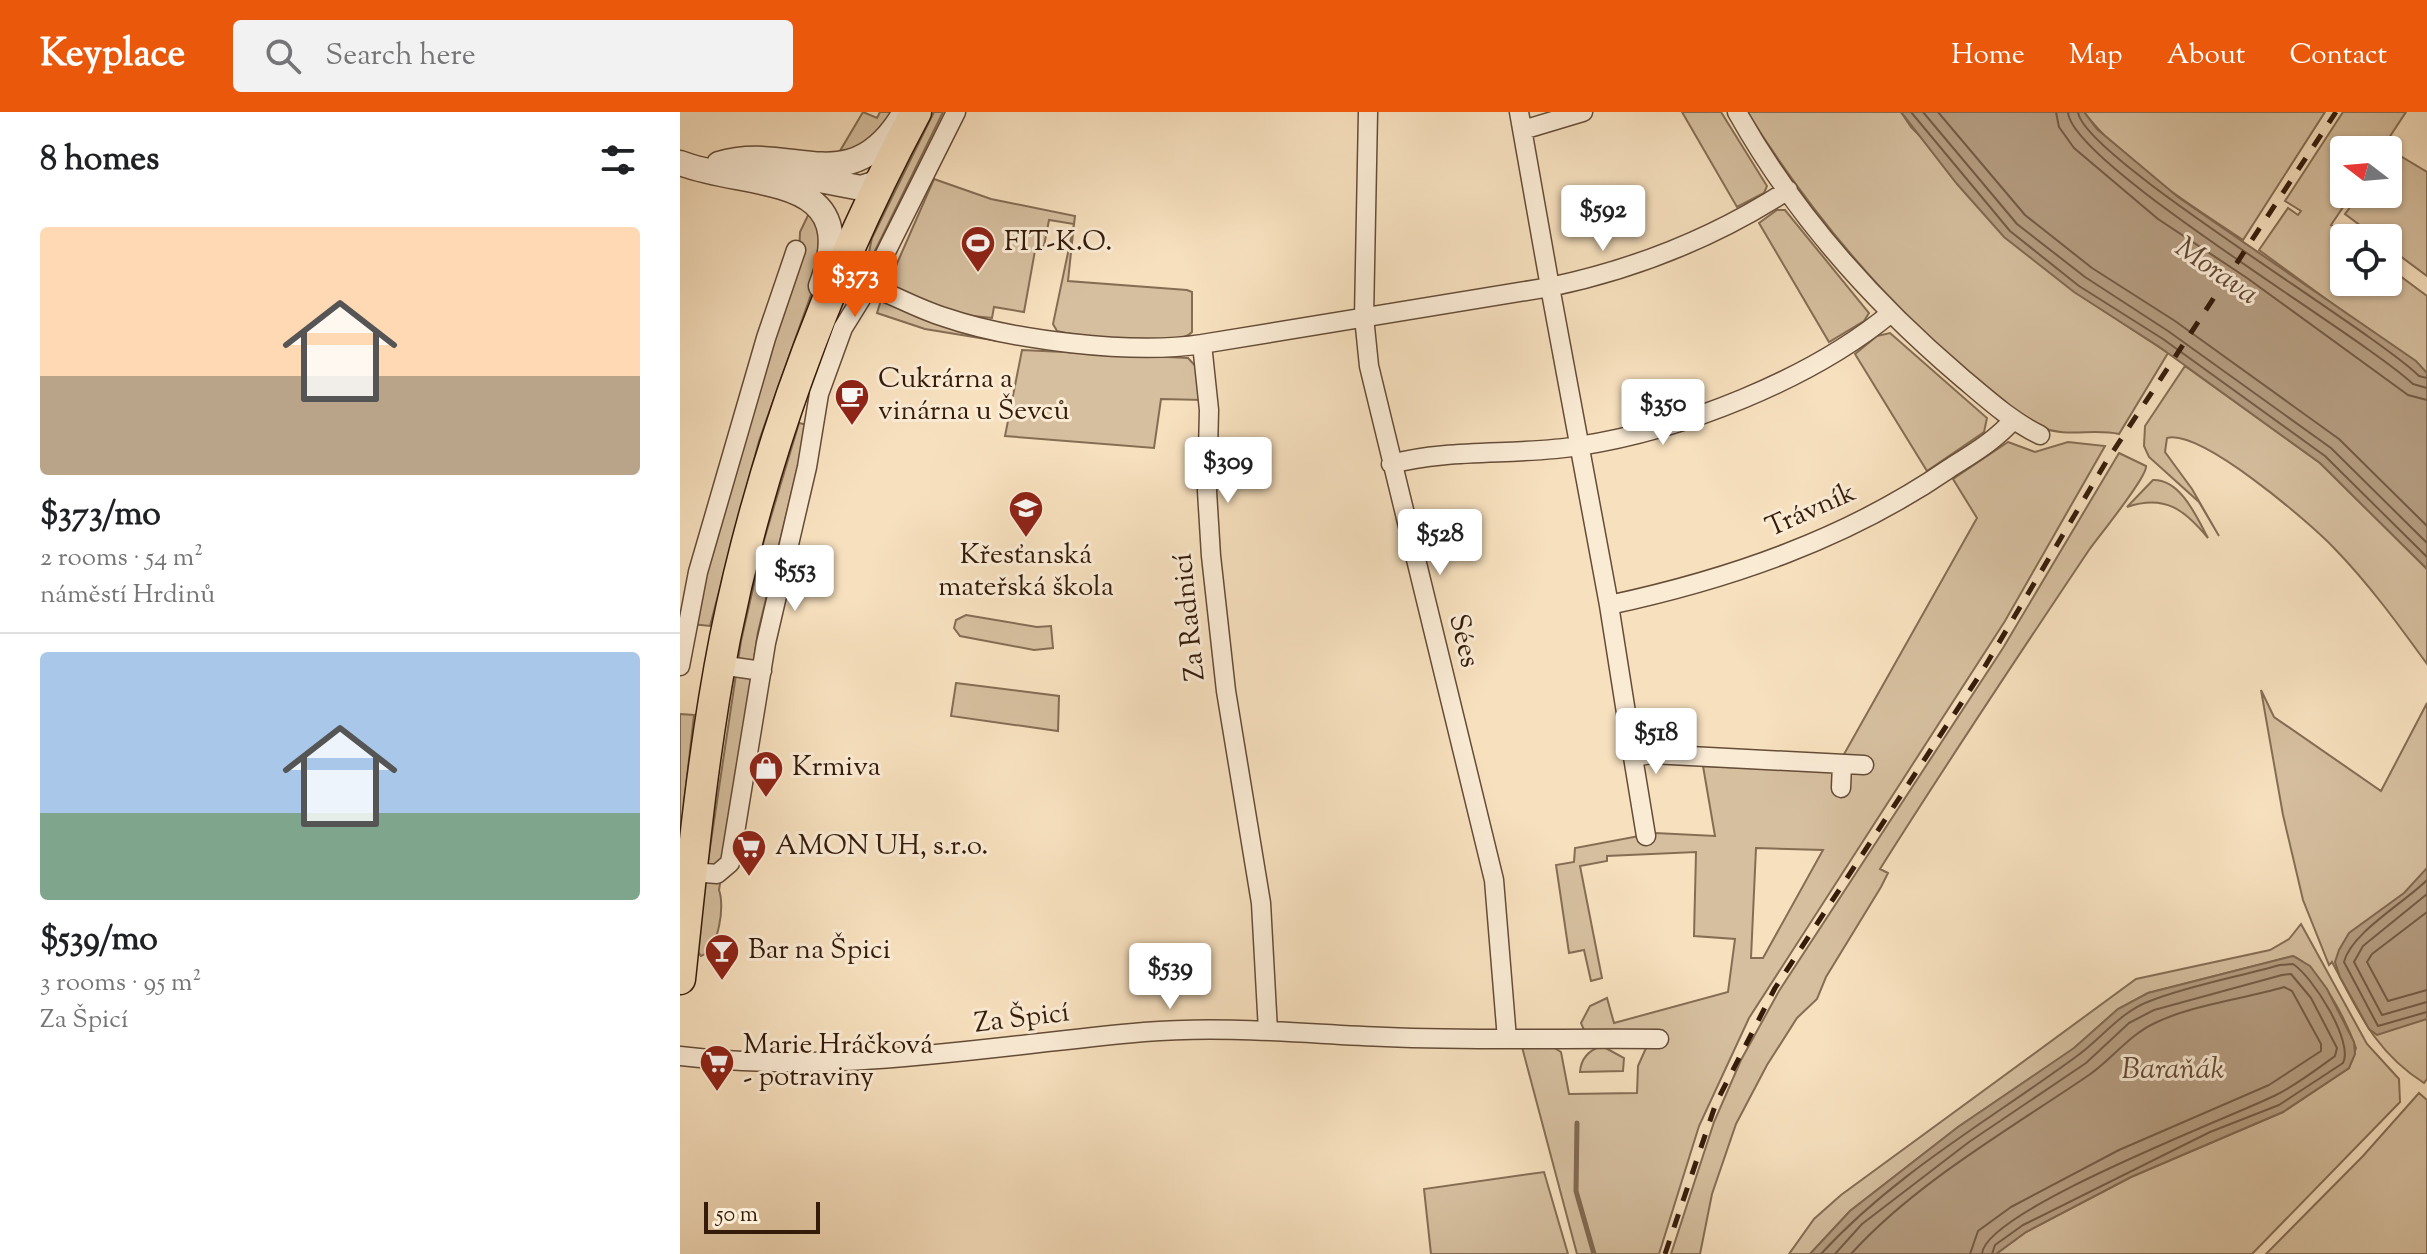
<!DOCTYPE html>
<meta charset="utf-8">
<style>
:root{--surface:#fff;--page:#f2f2f2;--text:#202124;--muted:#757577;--line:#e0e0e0;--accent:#ea580c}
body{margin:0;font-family:"Sorts Mill Goudy",serif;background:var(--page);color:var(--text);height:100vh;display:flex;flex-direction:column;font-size:30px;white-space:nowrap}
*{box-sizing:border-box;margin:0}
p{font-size:26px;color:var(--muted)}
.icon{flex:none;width:44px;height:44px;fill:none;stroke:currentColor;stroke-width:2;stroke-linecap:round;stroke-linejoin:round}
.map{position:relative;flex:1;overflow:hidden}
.panel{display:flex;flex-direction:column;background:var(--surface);width:680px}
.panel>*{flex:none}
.needle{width:52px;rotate:286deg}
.tools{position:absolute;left:1650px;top:24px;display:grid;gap:16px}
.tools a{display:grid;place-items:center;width:72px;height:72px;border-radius:8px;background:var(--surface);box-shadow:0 2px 6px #0004;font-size:40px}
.scale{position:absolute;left:24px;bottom:20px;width:116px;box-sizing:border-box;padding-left:8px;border:4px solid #341b0a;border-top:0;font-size:22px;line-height:28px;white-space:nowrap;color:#341b0a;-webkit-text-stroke:6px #faebd5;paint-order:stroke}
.price{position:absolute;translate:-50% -68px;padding:0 18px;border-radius:8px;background:#fff;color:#222;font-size:26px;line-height:52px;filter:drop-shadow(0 2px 4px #0008)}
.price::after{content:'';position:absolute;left:50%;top:48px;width:24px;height:18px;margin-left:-12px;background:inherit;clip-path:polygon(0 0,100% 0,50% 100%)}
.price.active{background:var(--accent);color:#fff}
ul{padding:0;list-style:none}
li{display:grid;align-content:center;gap:16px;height:424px;padding:0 40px}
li+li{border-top:2px solid var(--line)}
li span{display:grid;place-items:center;height:248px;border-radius:8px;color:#555}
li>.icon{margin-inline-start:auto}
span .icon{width:144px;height:144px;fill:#fffc;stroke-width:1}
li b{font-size:34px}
h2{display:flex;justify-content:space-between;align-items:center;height:96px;padding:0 40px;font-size:34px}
header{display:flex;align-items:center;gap:48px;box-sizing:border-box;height:112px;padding:0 40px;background:var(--accent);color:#fff}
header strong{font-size:38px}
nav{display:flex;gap:44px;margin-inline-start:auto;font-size:28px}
.search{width:560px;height:72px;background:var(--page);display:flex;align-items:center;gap:20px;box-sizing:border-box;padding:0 28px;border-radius:8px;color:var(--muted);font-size:30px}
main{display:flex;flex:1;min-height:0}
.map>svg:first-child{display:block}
.green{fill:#d6bf9f;stroke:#856d54;stroke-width:2;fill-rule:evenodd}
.water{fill:#b59d81;stroke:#816951;stroke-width:2}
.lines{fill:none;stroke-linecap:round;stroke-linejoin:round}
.shore{stroke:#745c46;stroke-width:2}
.stream{stroke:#816951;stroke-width:5}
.minor-casing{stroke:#654c37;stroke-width:21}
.tertiary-casing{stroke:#654c37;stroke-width:27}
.primary-casing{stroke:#341b0a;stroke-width:33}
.minor{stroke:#faebd5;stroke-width:18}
.tertiary{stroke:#faebd5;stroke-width:24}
.primary{stroke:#f7e0be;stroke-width:30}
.rail{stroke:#341b0a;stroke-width:5;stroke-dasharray:14 14;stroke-linecap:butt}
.labels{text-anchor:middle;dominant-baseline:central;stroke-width:6;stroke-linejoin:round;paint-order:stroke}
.poi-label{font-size:28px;fill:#341b0a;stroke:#faebd5;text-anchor:start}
.street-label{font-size:28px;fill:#341b0a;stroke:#faebd5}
.water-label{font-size:30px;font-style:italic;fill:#614834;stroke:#faebd5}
</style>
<header>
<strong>Keyplace</strong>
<div class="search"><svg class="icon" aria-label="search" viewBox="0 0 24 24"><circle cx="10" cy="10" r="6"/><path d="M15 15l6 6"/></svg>Search here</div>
<nav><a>Home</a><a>Map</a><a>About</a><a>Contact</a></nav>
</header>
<main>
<section class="panel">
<h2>8 homes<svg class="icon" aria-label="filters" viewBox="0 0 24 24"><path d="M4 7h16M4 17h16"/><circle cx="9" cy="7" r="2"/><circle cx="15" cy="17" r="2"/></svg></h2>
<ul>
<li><span style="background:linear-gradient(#ffd9b3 60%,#b9a48a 0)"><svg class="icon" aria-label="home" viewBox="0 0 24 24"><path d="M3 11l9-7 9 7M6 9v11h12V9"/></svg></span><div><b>$373/mo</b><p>2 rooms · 54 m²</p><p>náměstí Hrdinů</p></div></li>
<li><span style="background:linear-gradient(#a9c7e8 65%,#7fa58c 0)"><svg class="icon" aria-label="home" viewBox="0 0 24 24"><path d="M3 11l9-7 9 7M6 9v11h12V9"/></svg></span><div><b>$539/mo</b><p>3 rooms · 95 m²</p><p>Za Špicí</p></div></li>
</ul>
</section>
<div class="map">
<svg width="1747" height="1142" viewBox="0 0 1747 1142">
<rect width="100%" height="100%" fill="#f7e0be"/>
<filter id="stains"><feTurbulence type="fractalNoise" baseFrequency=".0025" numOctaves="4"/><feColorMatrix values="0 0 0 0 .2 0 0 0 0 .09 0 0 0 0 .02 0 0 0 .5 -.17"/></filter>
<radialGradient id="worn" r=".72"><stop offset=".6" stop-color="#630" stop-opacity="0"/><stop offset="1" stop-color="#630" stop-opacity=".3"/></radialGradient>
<path class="green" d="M183,0L197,6L200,0H216L202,22L157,44Z
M254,0H263L191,147L189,140L192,126Z
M1002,0H1041L1087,74L1084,81L1057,95Z
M1067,0H1221L1231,15L1395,180L1488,241L1439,322C1414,316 1385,326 1361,315C1339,304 1321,286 1302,271C1207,194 1132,103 1067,0Z
M1404,0H1645L1563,128C1508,91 1445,53 1404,0Z
M1663,0H1726L1701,38H1664V82H1672L1651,113L1669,126H1664V170H1708V155L1747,184V261L1579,138L1608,96L1618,103L1621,99L1605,89Z
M1712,39L1747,60V164L1708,135V126H1697L1665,102L1680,82H1708V44Z
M254,67L311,87L395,104L394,112L388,169L507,178L512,180V220C498,237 400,225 377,219L373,212L394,112L369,108L364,134L356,133L344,200L314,195L312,206L274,202L208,172Z
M132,95L142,109L143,149L79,329L30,514L12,512L21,461L119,146L120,120Z
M1097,98H1105L1189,201L1184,209L1149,230L1079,111Z
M202,185L324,226L330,231L245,217L197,201Z
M1210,221L1307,306L1304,320L1247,359L1175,242L1197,224Z
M342,238L508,246L520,259L523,288L481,287L474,336L325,324Z
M1505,254L1640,351L1747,457V552C1718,512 1689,472 1654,436C1629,410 1521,317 1487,326L1485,340L1512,377L1539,424L1519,390L1469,345L1464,334L1465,314Z
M119,311L128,313L78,520L39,778C45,794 39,837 21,844L15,836L61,529L84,428Z
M1328,330L1355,340L1388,330L1425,334L1325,509L1069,906L1019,1014L979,1142H897L842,935H873L881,940L889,982L957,981L958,954L966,936L981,933L904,918L901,911L910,894L927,886L934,911L1048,880L1055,827L1014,824L1016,740L927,744V749L900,754L922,866L911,869L904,838L889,841L876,753L894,750L895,736L975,721L1035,724L1023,654L1154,660L1297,406L1273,367ZM1076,736L1143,738L1083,846H1071Z
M1439,341L1466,354C1468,364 1419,424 1409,438C1338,544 1268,649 1200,757L1208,761L1201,775L1146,865L1137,887L1117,906L1087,953L1056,1012L1032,1082L1020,1142H991L1034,1010L1061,948L1099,879L1323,536Z
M1473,368C1501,367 1517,406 1528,426C1505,398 1485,382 1447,395Z
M286,503L357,515L371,514L373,536L354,538L280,524L274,516L276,508Z
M276,571L379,584L378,619L271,604Z
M1581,578L1594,605L1701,679L1747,591V967L1744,971C1694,939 1679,900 1652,850L1649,853L1623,788L1603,703Z
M0,602L14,603L0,728Z
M1621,812L1687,932L1719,967L1720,990L1572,1142H1316L1346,1120L1451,1065L1603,1000L1669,956L1676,936C1666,908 1640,856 1613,844L1468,881L1438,897L1392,938L1278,1015L1170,1099L1130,1142H1109L1134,1107L1161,1083L1456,867L1590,838L1609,827Z
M922,934L944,946L943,959L900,960C901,946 909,938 922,934Z
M1739,981L1747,988V1142H1586L1683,1044Z
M864,1060L888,1142H751L744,1077Z"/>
<path class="water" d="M1221,0H1404L1417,17L1498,85L1736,249L1747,261V457L1640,351L1478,234L1394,180L1324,125L1277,72Z
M1747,756V907L1697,923L1689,917L1660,865L1655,850L1659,838L1669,821L1724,781Z
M1613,844L1630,854L1647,877L1674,930L1675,942L1669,956L1603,1000L1451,1065L1346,1120L1316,1142H1130L1170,1099L1278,1015L1394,936L1438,897L1468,881Z"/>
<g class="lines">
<path class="shore" d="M1231,0L1330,119L1399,174L1483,227L1645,344L1747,445
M1243,0L1337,112L1405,165L1488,219L1651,336L1747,431
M1258,0L1345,103L1412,156L1495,209L1659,327L1747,414
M1376,0L1379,15L1394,36L1478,107L1567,166L1728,283L1747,288
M1388,0C1391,52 1681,223 1733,272L1747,276
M1398,0C1403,45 1690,216 1739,264L1747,266
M1747,768C1724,791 1671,821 1664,850L1698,914L1747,900
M1747,782L1683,834L1674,850L1702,903L1747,890
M1747,800L1692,842L1687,850L1708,889L1747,878
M1141,1142C1215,1061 1310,1008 1397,944C1422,926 1440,900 1470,889C1511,873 1558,865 1600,853L1613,852C1633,865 1674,930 1663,951L1599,993L1530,1020L1343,1113L1315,1133L1312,1142
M1155,1142L1182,1112L1289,1030L1406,951L1449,911L1474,898L1602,863L1611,862L1631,886L1657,936L1655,944C1636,958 1615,974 1594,984C1549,1006 1304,1099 1302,1142
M1171,1142C1235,1071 1330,1017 1409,963C1432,947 1449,923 1475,911C1512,893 1564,887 1604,875L1612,879L1641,932V939L1589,973L1439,1038L1331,1095L1298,1119L1290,1142"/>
<path class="stream" d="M897,1011L896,1079L914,1142"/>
<g class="minor-casing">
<path id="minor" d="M688,0L684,205L689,254L814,768L827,927
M839,0L870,175C956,157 1034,126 1108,78
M1057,0C1114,102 1193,190 1281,265C1306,286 1331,309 1360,323
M843,18L903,0
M189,174C214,183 238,197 264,205C331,228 452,243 522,232L529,298L527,379L531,444L546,579L581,791L588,919
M522,232L870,175L929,493C1050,467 1167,427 1270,356C1292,342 1316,328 1333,308
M711,352C771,336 838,344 899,334C1002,318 1130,268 1211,201
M929,493L953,645L972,642L1184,653
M40,553L82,559
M0,554L18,460L86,226L116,138
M953,645L966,724
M1161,676L1162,652
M12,760L37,762L50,751L86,531L127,355L139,282L163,216L189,174L276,0
M0,944C161,963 306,934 464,920C545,913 626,922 706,925C797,929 888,926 979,927"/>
</g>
<g class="tertiary-casing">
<path id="tertiary" d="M0,51C70,78 185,58 141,174
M39,52C110,30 168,90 221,7
M93,59L181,76L194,72L207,58"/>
</g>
<g class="primary-casing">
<path id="primary" d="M0,867C12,754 23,638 45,526C82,342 148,165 236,0"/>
</g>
<use href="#minor" class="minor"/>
<use href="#tertiary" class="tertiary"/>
<use href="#primary" class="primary"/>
<path class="rail" d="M985,1142L1036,991L1095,876L1301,561L1426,350L1656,0"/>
</g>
<defs>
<g id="stadium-pin" transform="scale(1.8)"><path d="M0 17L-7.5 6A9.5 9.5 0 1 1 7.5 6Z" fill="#8f2418" stroke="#faebd5"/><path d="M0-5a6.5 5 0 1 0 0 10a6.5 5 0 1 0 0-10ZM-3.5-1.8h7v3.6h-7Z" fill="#fff"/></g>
<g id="cafe-pin" transform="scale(1.8)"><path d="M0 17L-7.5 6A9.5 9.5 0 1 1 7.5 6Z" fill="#8f2418" stroke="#faebd5"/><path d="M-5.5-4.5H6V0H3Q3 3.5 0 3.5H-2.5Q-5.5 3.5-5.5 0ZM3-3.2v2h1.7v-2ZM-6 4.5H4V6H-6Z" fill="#fff"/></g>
<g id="school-pin" transform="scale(1.8)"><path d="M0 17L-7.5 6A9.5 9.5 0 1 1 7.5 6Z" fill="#8f2418" stroke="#faebd5"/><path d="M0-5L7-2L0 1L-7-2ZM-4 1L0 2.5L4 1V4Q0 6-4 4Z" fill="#fff"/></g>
<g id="shop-pin" transform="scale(1.8)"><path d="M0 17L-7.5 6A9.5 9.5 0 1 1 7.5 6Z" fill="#8f2418" stroke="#faebd5"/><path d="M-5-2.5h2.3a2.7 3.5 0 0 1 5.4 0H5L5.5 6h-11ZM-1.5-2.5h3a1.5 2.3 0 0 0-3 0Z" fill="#fff"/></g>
<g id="supermarket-pin" transform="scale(1.8)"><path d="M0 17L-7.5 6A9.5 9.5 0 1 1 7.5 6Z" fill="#8f2418" stroke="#faebd5"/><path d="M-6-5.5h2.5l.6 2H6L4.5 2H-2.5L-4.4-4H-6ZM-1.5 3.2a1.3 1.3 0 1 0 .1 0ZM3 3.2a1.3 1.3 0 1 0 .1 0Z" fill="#fff"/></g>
<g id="bar-pin" transform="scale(1.8)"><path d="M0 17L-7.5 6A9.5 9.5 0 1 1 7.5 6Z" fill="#8f2418" stroke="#faebd5"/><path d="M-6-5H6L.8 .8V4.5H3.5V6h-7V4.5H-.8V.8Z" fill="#fff"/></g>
</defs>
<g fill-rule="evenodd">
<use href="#stadium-pin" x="298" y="131"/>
<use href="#cafe-pin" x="172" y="284"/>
<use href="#school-pin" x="346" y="396"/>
<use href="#shop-pin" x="86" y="656"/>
<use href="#supermarket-pin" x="69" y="735"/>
<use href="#bar-pin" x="42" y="839"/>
<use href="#supermarket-pin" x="37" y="950"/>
</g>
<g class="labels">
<g class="poi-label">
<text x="324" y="131">FIT-K.O.</text>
<text x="198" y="268">Cukrárna a<tspan x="198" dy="32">vinárna u Ševců</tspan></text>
<text x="346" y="444" text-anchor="middle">Křesťanská<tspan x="346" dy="32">mateřská škola</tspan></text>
<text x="112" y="656">Krmiva</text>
<text x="95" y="735">AMON UH, s.r.o.</text>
<text x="68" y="839">Bar na Špici</text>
<text x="63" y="934">Marie Hráčková<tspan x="63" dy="32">- potraviny</tspan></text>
</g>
<g class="street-label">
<text transform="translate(1131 399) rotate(-24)">Trávník</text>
<text transform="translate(510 505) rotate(-96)">Za Radnicí</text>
<text transform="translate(783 529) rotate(76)">Sées</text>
<text transform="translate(342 907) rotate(-7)">Za Špicí</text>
</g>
<g class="water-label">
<text transform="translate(1536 160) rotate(35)">Morava</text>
<text x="1493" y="958">Baraňák</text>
</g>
</g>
<rect width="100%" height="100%" filter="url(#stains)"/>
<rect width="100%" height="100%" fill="url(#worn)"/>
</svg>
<div class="tools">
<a><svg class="needle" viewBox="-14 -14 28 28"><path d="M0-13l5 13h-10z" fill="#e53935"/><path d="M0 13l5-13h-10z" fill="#757577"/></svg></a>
<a><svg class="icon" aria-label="locate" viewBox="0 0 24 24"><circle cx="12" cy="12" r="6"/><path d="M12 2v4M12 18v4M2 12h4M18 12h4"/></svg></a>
</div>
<div class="scale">50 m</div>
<b class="price" style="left:923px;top:141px">$592</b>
<b class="price active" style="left:175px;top:207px">$373</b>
<b class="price" style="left:983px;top:335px">$350</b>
<b class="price" style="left:548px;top:393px">$309</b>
<b class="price" style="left:760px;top:465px">$528</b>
<b class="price" style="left:115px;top:501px">$553</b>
<b class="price" style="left:976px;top:664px">$518</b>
<b class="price" style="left:490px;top:899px">$539</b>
</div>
</main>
